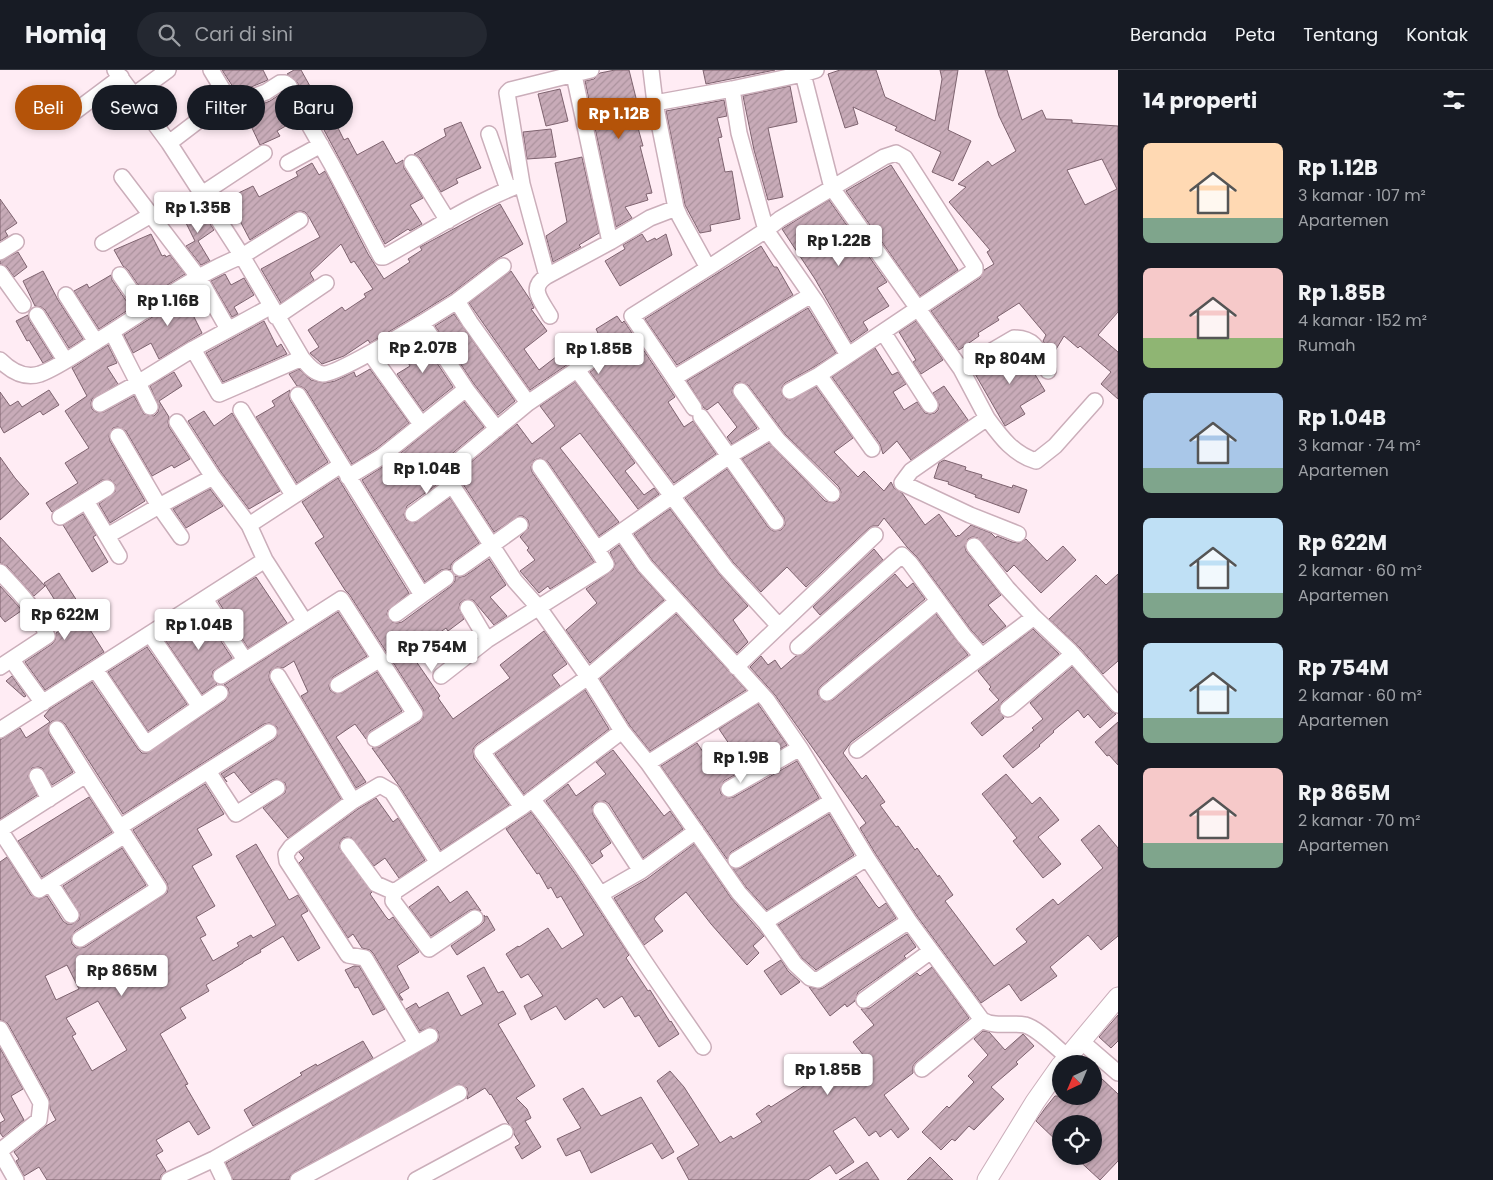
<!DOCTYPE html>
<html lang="id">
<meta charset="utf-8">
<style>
:root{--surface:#171b24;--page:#242831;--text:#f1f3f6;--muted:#9ea1a6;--line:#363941;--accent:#b45309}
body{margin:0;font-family:Poppins,sans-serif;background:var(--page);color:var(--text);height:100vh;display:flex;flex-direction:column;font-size:19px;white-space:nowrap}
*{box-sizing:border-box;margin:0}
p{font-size:16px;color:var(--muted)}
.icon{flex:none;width:28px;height:28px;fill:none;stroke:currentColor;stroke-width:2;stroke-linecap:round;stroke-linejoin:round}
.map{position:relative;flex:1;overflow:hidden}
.details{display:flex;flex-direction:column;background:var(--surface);width:375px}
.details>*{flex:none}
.banner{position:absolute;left:15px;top:15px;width:475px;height:45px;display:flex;gap:10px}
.needle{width:32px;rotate:224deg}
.buttons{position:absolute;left:1052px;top:985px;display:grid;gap:10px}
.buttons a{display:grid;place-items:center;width:50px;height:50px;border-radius:50%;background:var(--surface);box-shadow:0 2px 8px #0003;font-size:25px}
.price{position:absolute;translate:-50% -42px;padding:0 11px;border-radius:5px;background:#fff;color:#222;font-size:16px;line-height:32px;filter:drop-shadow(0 1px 2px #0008)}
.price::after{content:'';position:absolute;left:50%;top:30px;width:15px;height:11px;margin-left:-8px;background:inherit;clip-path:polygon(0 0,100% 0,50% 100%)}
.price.current{background:var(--accent);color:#fff}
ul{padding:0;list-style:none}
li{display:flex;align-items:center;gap:15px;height:125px;padding:0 25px}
li span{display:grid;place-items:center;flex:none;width:140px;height:100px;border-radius:8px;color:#555}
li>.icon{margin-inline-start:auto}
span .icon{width:60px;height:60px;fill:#fffc;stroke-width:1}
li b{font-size:21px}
h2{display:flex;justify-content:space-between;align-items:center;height:60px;padding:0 25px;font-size:21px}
.pill{padding:0 18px;border-radius:22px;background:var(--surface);box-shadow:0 2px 8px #0003;font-size:18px;line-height:45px}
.pill.current{background:var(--accent);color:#fff}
header{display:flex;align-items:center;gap:30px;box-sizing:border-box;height:70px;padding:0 25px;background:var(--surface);border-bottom:1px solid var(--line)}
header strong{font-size:24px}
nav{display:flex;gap:28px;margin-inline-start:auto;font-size:18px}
.search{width:350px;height:45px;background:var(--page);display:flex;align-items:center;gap:12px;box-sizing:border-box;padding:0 18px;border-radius:28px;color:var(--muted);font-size:19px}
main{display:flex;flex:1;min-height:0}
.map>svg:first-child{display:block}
.building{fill:url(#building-hatch);stroke:#7e636f;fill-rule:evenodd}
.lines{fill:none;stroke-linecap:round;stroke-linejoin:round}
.minor-casing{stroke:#cbaeba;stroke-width:18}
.tertiary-casing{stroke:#cbaeba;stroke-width:21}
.minor{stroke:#fff;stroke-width:15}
.tertiary{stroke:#fff;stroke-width:19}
</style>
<header>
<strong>Homiq</strong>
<div class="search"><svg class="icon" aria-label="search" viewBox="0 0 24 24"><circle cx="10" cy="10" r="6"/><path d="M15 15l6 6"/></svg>Cari di sini</div>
<nav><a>Beranda</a><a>Peta</a><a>Tentang</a><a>Kontak</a></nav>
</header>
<main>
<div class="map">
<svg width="1118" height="1110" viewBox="0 0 1118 1110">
<defs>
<pattern id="building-hatch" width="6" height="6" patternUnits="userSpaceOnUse" patternTransform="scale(1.25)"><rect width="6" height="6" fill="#c8abb8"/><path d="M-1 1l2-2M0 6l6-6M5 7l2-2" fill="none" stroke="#ab929d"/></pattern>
</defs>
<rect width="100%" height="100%" fill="#ffecf4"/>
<path class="building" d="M222,0H263L268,10L237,23Z
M294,0H301L311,18L313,16L326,45L317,50L297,12L287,4Z
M615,0H629L643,56L638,58L643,76H640L652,123L646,124L648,130L625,137L632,148L616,157L585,11L594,9L600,3Z
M703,0H775L706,14Z
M840,0H876L885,27L935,51L942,9L940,0H958L948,60L971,71L953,111L932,102L941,82L895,60L897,57L853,37L858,54L845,58L828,4Z
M985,0H1007L1022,50L1042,40L1046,49L1072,50V53L1118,56V242L1098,265L1118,282V329L1101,314L1111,302L1080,276L1078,278L1064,266L1052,286L1043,271L1046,265L1019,233L997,247L999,250L978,263L979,266L959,280L931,241L980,208L984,200L994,194L987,182L990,180L949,132L966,117L958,114L988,91L992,96L1016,81L999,46ZM1102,89L1117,119L1085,135L1067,100Z
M790,16L797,52L768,58L783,127L768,130L754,80L743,26Z
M560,19L568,51L546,56L538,24Z
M282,23L296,50L277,61L280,66L260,75L244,41L270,31Z
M724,30L727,46L717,48L722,67L718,68L725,102L732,101L740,149L710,155L711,161L700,163L685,135L666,41Z
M461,52L481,98L456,109L458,113L441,122L420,88L414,84L446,66L444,59Z
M336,54L344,70L348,68L357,85L383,71L396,94L403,90L404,98L423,128L410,135L422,154L410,161L408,159L385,174L324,60Z
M551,59L556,87L527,89L523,62Z
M582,87L599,163L579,175L581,177L553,192L546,166L567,152L555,93Z
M312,93L319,105L325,101L368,184L384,209L410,192L408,189L422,180L420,177L500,134L523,174L497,189L452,223L417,245L370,273L368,270L344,286L322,294L310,283L319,277L308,260L342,237L345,241L366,227L364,224L373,219L354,191L351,193L341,174L310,203L314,210L281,233L261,199L320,167L309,147L305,142L300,141L295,142L250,170L228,128L253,116L259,127L298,106L296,102Z
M891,95L958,200L920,226L846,121Z
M0,129L17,153L5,161L8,166L0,171Z
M829,130L887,212L877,218L889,236L863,252L868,260L851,272L815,209L782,159Z
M201,140L214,160L198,171L210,191L201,195L186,176L195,171L182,145Z
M151,164L162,186L165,185L166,187L170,185L185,204L147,228L128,200L123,196L114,180Z
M642,164L647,172L655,168L656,170L666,164L672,185L620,216L605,191L625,179L623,175Z
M761,176L774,197H777L793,225L677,295L645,249Z
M18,182L27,197L14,207L7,197L0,194V191Z
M43,201L58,230L83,269L69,278L45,240L41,237L35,236L23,211Z
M511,201L531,231L534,238L531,239L547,261L524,279L539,300L561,283L564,287L598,263L596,259L617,246L622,253L624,251L675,327L668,332L684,357L693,351L716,384L674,413L590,302L615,283L616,279L615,274L611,270L602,271L530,320L469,233Z
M225,204L231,215L244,208L254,225L234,237L238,244L232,247L211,211Z
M111,205L112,210L131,238L99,259L74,221L87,214L89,218Z
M195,220L204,236L192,243L202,263L159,289L151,273L133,283L124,265Z
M808,238L836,283L814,297L785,313L782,317V325L786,329L790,330L816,317L853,368L834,382L858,407L864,401L884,421L891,412L894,418L902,423L925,455L939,444L956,467L958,465L959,466L971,455L991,463L996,468L997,466L1012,472L1019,473L1026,469L1047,491L1063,476L1076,490L1041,523L1014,495L1007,502L978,468L972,467L968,469L965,477L966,481L1001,525L988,535L1006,556L983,573L971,560L917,487L907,477L884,448L878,456H873L869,458L806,517L787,497L761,522L733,492L685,428L727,399L768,457L773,461L781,460L785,455L784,447L742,389L769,373L825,431L834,433L839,430L841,422L839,417L785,364L748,315L740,312L736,313L733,317L732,323L757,358L732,374L727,367L737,357L718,332L707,340L704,338L687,311Z
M454,244L515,331L498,345L474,314L435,256Z
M28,245L29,250L53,288L43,293L29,270L27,271L16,251Z
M264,251L277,277L281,274L287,284L223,312L206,283Z
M916,251L943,290L921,304L913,292L916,290L899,262Z
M419,266L453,317L423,341L397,304L410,296L399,277Z
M108,275L117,293L107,297L118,314L92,329L91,333L92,339L96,342H104L134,326L144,344L154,346L158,342L159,337L150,316L174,302L182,316L159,331L169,347L168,352L169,357L190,389L174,398L172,395L152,406L126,361L118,357L113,358L109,366L110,371L145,431L110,453L99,434L115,422V414L111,410H102L52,442L46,433L78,413L65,393L89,378L65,341L87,326L72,298Z
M875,278L892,305L898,302L906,314L893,322L904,340L917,332L925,343L930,344L935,343L938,340L939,334L933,323L944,316L968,350L911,390L897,371L883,384L880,374L832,307Z
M1016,278H1019L1045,321L1020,336L1025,344L1005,356L974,302Z
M299,299L311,310L325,313L335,311L354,302L356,307L370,299L409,353L376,379L352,394L306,320L302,317L297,316L289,304Z
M575,312L635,393L625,401L644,425L654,418L659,424L638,439L580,363L560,378L619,452L599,466L548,392L540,388L534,390L531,397L532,402L594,492L550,519L548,516L539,523L520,501L535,490L527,480L529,478L520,467L528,459L529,455L528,450L523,446H519L494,462L461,411L459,402L517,354L532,374L555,356L540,336Z
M49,320L59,335L43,345L40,341L4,363L0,356V322L10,336L18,331L22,337Z
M290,320L289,325L290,330L328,392L297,413L256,347L275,336L272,331Z
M464,332L484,357L442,392L440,400L442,411L407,436L404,445L406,450L415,453L450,428L479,473L454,491L451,495V500L446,499L441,500L425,512L362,410L387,394Z
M204,341L214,356L232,343L280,421L249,439L221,402L188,351Z
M0,387L15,408L29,424L0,450Z
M944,390L966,397L965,400L982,405L981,408L1012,418L1013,415L1027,420L1019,443L975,427L976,425L948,414L949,412L934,408L939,393Z
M338,408L409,523L388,540L387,545L392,552L397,553L402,552L451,516L455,511V506L460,507L465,506L489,489L506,515L490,527L507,546L494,555L473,530H464L460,533L459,538L464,549L448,561L446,558L411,584L440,626L438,628L453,649L510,608L500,595L544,561L567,594L552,605L560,616L477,674L473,679L474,688L509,735L441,780L400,717L372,678L380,677L420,652L423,648V639L349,524L345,520L315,473L324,467L302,432Z
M210,419L223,436L186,458L173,439Z
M670,439L719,504L748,536L733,550L748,572L737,583L652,490L634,464Z
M83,444L96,465L93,467L108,492L92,502L63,455Z
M0,467L45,516L34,526L7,496L0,493Z
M619,475L638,502L664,530L590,593L566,560L597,533L586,519L613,500L615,493L610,482Z
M874,479L883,490L820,545L813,537Z
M59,503L81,537L77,539L104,582L45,620L25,592L52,574L55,570L56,563L70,554L44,513Z
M895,504L907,518L913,513L925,529L821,616L818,620V625L824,632L833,630L936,544L968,585L851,672L843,683L862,709L866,705L885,732L880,735L896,757L898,756L915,780L917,778L938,807L939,805L953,825L945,831L994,896L1027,872L1016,859L1053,829L1058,835L1103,798L1081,770L1099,755L1118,778V866L1101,880L1088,865L1050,897L1057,906L1021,931L1009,914L981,933L917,846L875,783L860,758L866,753L775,625L750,597L761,586L768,595L775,590L781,599L796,586L804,584Z
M1118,504V591L1103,604L1080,578L1049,549L1096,505L1106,515Z
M256,507L287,553L248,578L218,531Z
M0,516L20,538L21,541L5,552L0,546Z
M202,542L232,588L213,601L212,607L217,614L202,624L163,567Z
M338,542L367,586L333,607L329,615L330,620L334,623H342L377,602L402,641L370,661L366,669L355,654L336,667L366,712L356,718L301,626L308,622L294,591L283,598L277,597L270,601L269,606L270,611L341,729L288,768L263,738L285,723L286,717L285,713L277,709L272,710L251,723L234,702L224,708L227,712L221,704L274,670L277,666V657L269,653L264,654L123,744L65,654L61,651H52L49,655V664L73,702L52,715L42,698L38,697L32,698L28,706L37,725L0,749V670L20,658L26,668L50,652L44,646L50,639L92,612L138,679L142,683H147L225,631L229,623L228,618L224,615Z
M676,544L746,620L650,681L630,656L600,609Z
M1033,559L1059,584L1002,632L999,640L1004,648L982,666L971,653L999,630L989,619L991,617L978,601Z
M147,577L187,634L148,661L108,602Z
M1072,597L1111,641L1116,644L1100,658L1088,644L1084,648L1078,640L1053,661L1054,662L1039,675L1040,676L1013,698L1003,686L1034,660L1032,658L1043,649L1030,633Z
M12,606L26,626L24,627L6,611Z
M585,620L609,659L524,724L495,684Z
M758,634L787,675L724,711L720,719L721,724L729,728L734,727L797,691L819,728L731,782L727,789L661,696L697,673L714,698L736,684L719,659Z
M1118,652V695L1109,685L1107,686L1095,672Z
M613,680L664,746L670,741L683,759L643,788L609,734L605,731L596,732L592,736L593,745L611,773L600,781L603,786L592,794L546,731L568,714L576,726L606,704L596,692Z
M1006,704L1032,734L1040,727L1059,750L1038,767L1061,794L1043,808L1013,771L1017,768L982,724Z
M205,714L224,744L197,759L212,785L192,796L215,836L196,847L206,865L200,868L213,891L239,876L237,873L251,865L253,868L276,855L236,786L256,774L289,830L298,825L308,841L301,845L320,878L298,891L283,866L260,880L261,882L243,892V893L206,915L209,921L180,938L186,948L160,964L188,1014L185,1015L210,1058L198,1065L189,1051L156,1070L163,1081L156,1085L166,1101L161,1105L160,1110H47L39,1097L24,1106L16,1091L19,1089L14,1082L46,1056L56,1050L50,1039L49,1028L8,954L4,951L0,950V792L7,787L31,825L39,829L47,826L63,851L67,854H72L79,850L80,844L63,816L122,778L146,815L75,861L71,869L72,874L76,878L85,877L167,823L168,818L167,813L133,760ZM67,895L79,919L56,930L45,906ZM98,931L127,980L92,1001L72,966L76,964L66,948Z
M89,727L112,762L42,807L18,771Z
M376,728L393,752L398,748L425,790L399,808L385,788L374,796L352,768L347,767L343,768L340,772L339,778L372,822L370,824L386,847L389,850L393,847L419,882L397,896L409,918L399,924L403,930H401L373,883L370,880L362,878L353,864L348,868L299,793L304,788L299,782L358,739Z
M531,742L576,805L629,885L626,888L648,921L650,920L670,952L671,951L679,964L659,977L639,945L635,947L622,926L604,938L597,928L565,950L556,936L531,950L524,936L543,926L528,904L521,908L506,884L518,876L519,877L548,858L562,879L584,865L561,826L557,828L551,817L548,819L539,803L537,804L506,759Z
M829,744L854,785L767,840L746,817L733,799L741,798Z
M694,774L731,828L764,866L753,876L759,883L747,895L711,854L686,822L656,846L654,849L663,861L644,875L614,828L647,809Z
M856,806L876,835L879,838L886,833L896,848L816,900L815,899L802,888L778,855Z
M438,816L450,833L467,821L481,841L475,839L470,840L431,866L409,837Z
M484,845L485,847L487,846L495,860L457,885L451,876L481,855L484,852Z
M907,864L916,877L904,886L906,888L858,922L855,931L847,937L845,934L830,946L809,917L819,919L823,918Z
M781,890L788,901L800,912L781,925L764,901Z
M354,896H359L385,939L373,945L358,917L355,918L345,900Z
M484,897L498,923L503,921L516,944L498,954L535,1016L516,1028L527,1039L531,1048L525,1051L541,1077L522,1089L515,1077L520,1074L514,1064L513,1058L508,1053L491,1024L490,1025L485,1018L467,1029L468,1023L467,1018L459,1014L294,1102L290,1106L289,1110H233L226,1093L438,971L439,967L438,961L430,957L420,961L406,939L416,933L419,938L448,922L461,946L483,934L467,906Z
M932,897L969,948L916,992L913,996V1003L884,1025L909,1059L898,1068L891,1059L880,1067L876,1061L869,1066L855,1047L833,1061L854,1092L836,1104L830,1095L808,1110H689L677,1088L699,1075L657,1011L670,1001L684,1017L720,1073L731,1066L733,1069L762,1052L756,1044L769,1035L771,1037L826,1002L829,1007L864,986L853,972L874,955L861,939L870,938L917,903L920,906Z
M1118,945V971L1111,978L1099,967Z
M983,961L989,962L1005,980L1023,964L1034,976L1016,992L1018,994L991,1017L1004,1029L974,1060L969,1056L955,1071L952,1069L941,1080L922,1062L947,1036L949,1038L974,1012L968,1006L988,985L974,969Z
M363,971L373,988L253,1056L244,1040L302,1005L300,1003L316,994L317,996Z
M0,978L23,1019L11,1026L24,1050L3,1067L0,1063V1053L5,1050L0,1041Z
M1101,1008L1118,1024V1091L1100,1110L1074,1086H1094V1054H1061V1075L1036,1051L1046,1037L1055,1026H1094V1016Z
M583,1018L601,1046L641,1027L674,1082L662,1089L652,1073L591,1103L580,1080L566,1086L557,1069L581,1058L563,1029Z
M930,1087L953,1110H907Z
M867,1092L879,1110H839Z"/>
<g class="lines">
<g class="minor-casing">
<path id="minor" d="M115,0L169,73L242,186L300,150
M211,0L229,30L237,33L266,22L280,13H285L289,16L299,37L332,95L381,187H384C429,162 474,132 522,114
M591,0L510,20L507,23L522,114L547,206L610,172L650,148L676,138L655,33L651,0
M574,5L610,172
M732,19L739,63L766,160L816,232L848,285
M134,25L168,0
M655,33L732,19L803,4L816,0
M69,46L121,7
M489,64L508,119
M169,73L220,34
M288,93L321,75
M412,93L448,151
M122,107L199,208L228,259
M202,124L264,83
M676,138L680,147L708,198L766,160L780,149L832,118L961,299L987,348L911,401L902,413L970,445L1018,464
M103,173L151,145
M0,182L16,172
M708,198L632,246L674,308L811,225
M0,203L23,235
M120,205L145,241
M547,206C528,218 541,230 550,246
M66,225L96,272
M457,231L470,252L528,333
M270,237L193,279L219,324L302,288
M37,245L65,290
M276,247L326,213
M112,262L138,313L193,279
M883,262L930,335
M607,279L528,333L453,395L449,399L452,415L515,511L539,538L588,607L622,661L648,693L739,823L765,852L795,894L810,908L818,910L909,851
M370,283L421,354
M0,290C11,301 24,309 40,304C59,297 79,282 97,271C143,243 192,206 242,186L302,288C307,294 313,303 323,304C338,304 406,262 422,253
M961,299L1014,268C1037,268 1039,283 1048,301
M577,300L726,498L779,556
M819,305L872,379
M674,308L694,338
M741,321L771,361
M790,321L819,305L975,200V197L905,88L896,83L884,87L832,118L803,4
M298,325L422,525L446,508
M100,334L138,313L150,337
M241,340L293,425
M701,347L776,452
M987,348C1001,367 1013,384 1036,391L1055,376L1095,331
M177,352L213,407
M497,359L466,319L422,253L457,231L503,196
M118,366L159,436L181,467
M540,397L597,479
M348,407L381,387L466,319
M86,431L119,486
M413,444L452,415
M60,447L107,418
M249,455L341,395
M622,463L645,496L767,630L800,678L867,788L909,851L982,950C996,958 1011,952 1025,955C1039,959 1056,978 1068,987
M107,466L159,436L213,407L249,455L265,490L305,552
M974,476L1007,518L1034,547L1070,581L1118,635
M460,498L520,455
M0,502C18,521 38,541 47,566L0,597
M205,529L245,590
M468,538L487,570L604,496L606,494L597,479L729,386L771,361L778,370L832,424
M396,544L422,525
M150,564L200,637
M798,577L902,485L910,493L964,566L981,585
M16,596L43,633
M736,597L875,465
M95,599L146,674L220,623
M221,606L341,529L415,644L375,669
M278,606L353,731L380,715L392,722L438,793
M441,606L487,570
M338,615L380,589
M827,623L938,531
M1008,639L1073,584
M57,659L86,705
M0,660L265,490
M857,680L1034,547
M648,693L759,623
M208,701L236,744L277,718
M37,706L49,729
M729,719L800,678
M532,729C570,775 601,826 634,876C656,910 680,943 703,977
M353,731L291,777L286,784L287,791L348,885L365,888L413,968
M522,737L482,682L588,607L676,532
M601,740L641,801
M120,757L269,662
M0,760L86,705L159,818L80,869
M0,760L39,820L125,765
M348,776L376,814L394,822
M736,790L832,731
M50,813L71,845
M601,824L641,801L696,761
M475,848L429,879L393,831L394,822L522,737L622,661
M765,852L867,788
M864,930L931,881
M0,959L41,1033L39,1050L0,1081
M1081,971L1118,1003
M922,999L982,950
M0,1082L16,1110
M214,1089L224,1110
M169,1110L214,1089L430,966
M298,1110L459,1023
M416,1110L505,1062"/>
</g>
<g class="tertiary-casing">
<path id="tertiary" d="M1062,994L1118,927
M987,1110L1035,1032L1061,995"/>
</g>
<use href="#minor" class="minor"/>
<use href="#tertiary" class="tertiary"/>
</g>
</svg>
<div class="buttons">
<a><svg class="needle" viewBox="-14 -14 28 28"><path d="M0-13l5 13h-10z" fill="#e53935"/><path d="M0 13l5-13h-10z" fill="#9ea1a6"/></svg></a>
<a><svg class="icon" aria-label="locate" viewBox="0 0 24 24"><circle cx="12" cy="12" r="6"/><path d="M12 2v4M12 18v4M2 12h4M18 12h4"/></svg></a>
</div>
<b class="price current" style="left:619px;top:70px">Rp 1.12B</b>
<b class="price" style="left:198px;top:164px">Rp 1.35B</b>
<b class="price" style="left:839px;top:197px">Rp 1.22B</b>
<b class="price" style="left:168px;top:257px">Rp 1.16B</b>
<b class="price" style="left:423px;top:304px">Rp 2.07B</b>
<b class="price" style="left:599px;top:305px">Rp 1.85B</b>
<b class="price" style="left:1010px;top:315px">Rp 804M</b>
<b class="price" style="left:427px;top:425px">Rp 1.04B</b>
<b class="price" style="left:65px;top:571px">Rp 622M</b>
<b class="price" style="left:199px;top:581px">Rp 1.04B</b>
<b class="price" style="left:432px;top:603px">Rp 754M</b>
<b class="price" style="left:741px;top:714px">Rp 1.9B</b>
<b class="price" style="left:122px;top:927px">Rp 865M</b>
<b class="price" style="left:828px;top:1026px">Rp 1.85B</b>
<div class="banner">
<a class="pill current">Beli</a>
<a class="pill">Sewa</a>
<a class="pill">Filter</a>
<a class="pill">Baru</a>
</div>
</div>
<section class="details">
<h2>14 properti<svg class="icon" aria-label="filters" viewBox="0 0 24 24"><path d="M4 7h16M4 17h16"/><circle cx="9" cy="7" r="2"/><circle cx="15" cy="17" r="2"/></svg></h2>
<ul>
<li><span style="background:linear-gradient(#ffd9b3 75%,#7fa58c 0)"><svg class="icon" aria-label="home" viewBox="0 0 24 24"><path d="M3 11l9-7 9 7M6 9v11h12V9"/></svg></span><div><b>Rp 1.12B</b><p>3 kamar · 107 m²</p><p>Apartemen</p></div></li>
<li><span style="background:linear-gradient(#f6c9c9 70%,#8fb573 0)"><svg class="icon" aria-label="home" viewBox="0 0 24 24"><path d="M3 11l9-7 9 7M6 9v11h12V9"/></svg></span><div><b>Rp 1.85B</b><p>4 kamar · 152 m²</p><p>Rumah</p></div></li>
<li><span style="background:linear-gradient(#a9c7e8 75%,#7fa58c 0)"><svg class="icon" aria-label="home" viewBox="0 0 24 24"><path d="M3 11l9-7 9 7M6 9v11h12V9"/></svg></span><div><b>Rp 1.04B</b><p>3 kamar · 74 m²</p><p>Apartemen</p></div></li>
<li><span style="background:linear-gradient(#bfe0f5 75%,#7fa58c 0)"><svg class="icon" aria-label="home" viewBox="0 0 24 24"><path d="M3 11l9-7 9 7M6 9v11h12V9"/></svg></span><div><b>Rp 622M</b><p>2 kamar · 60 m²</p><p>Apartemen</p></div></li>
<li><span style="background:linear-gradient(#bfe0f5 75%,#7fa58c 0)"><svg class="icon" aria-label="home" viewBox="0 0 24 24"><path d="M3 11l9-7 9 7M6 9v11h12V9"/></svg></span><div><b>Rp 754M</b><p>2 kamar · 60 m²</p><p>Apartemen</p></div></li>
<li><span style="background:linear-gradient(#f6c9c9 75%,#7fa58c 0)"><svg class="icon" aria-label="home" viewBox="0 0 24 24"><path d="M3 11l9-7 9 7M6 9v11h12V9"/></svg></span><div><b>Rp 865M</b><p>2 kamar · 70 m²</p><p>Apartemen</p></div></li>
</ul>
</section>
</main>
